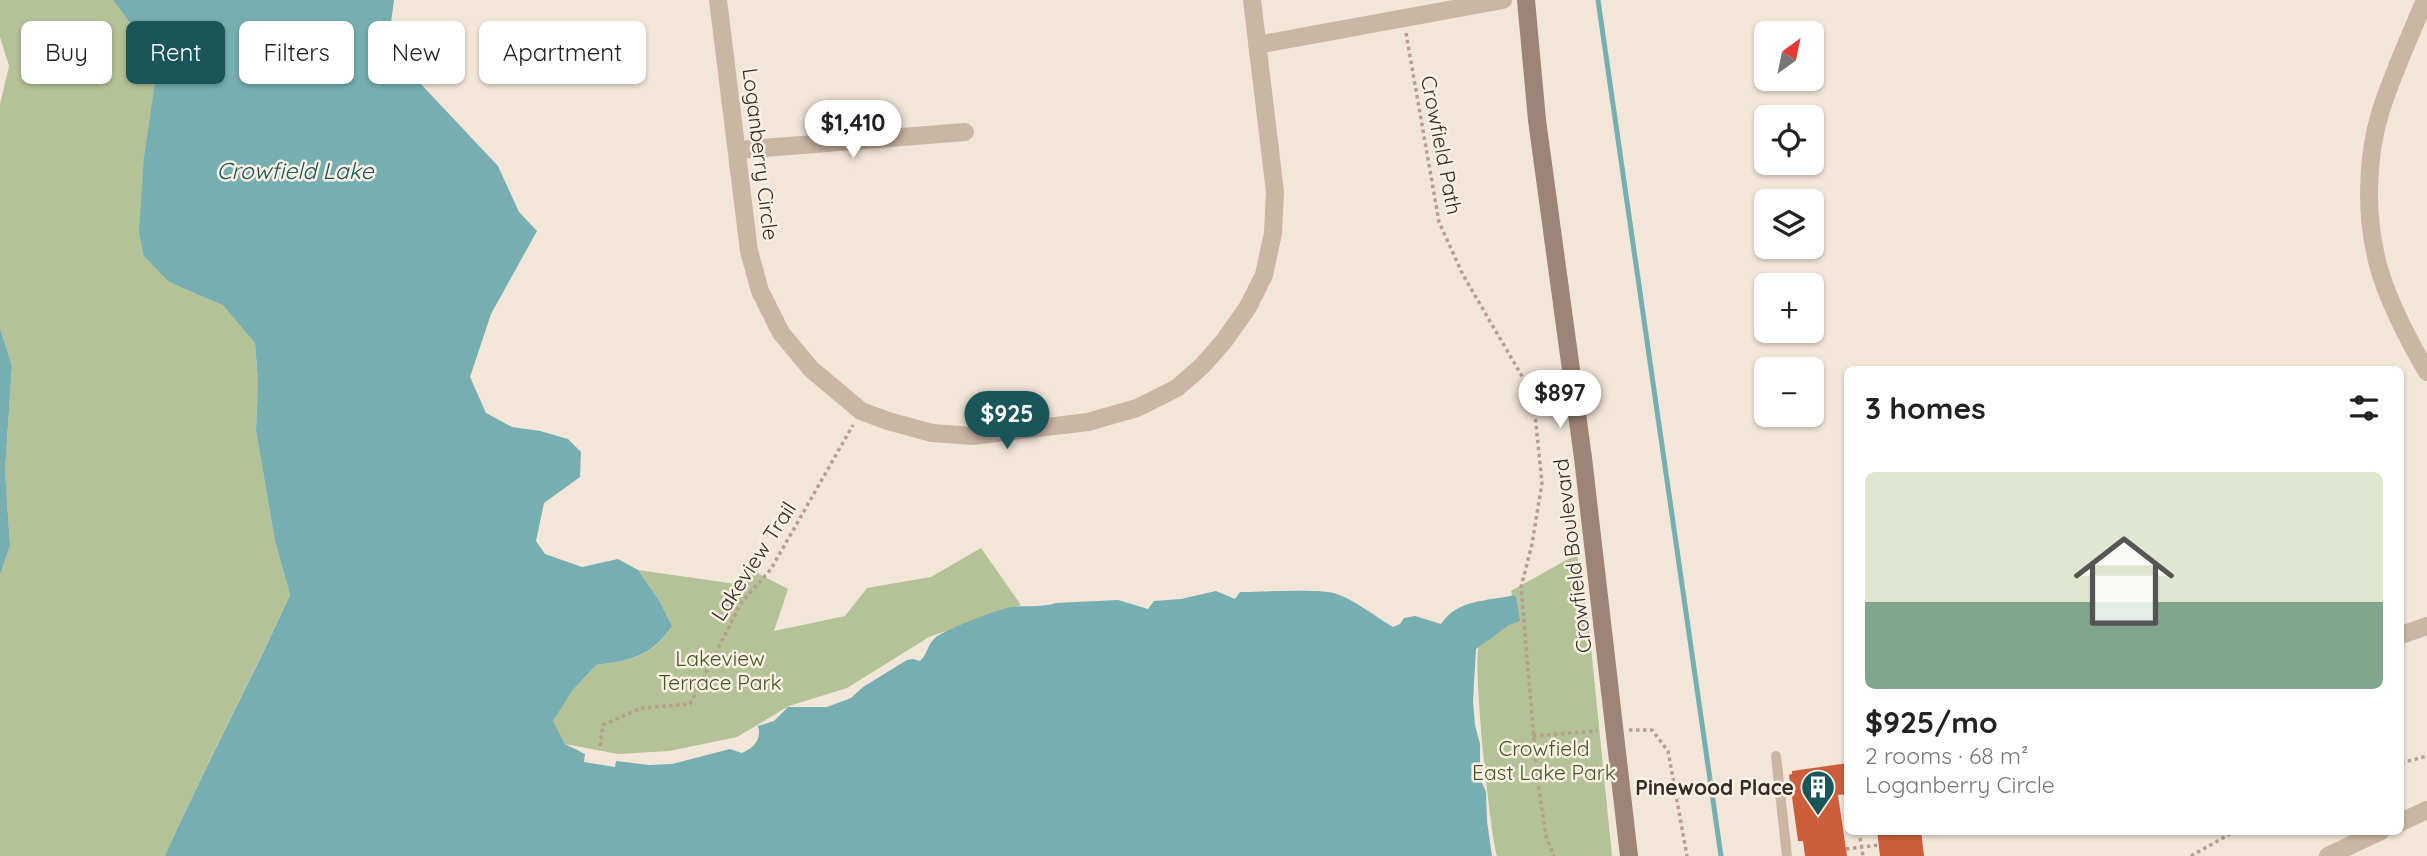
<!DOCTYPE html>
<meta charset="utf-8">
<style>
:root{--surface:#fff;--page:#f6f6f6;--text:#222;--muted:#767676;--line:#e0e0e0;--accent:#195559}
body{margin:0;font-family:Quicksand,sans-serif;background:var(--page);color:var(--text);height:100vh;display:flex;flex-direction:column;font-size:26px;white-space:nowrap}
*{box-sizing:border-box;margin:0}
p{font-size:23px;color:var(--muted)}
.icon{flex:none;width:38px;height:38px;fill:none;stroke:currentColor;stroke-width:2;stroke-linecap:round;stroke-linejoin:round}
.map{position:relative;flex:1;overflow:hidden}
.details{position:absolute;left:1844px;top:366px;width:560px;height:469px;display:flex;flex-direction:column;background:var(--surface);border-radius:10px;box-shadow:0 2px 5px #0004}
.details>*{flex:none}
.banner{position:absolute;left:21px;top:21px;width:665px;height:63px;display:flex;gap:14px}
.needle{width:46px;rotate:33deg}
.tools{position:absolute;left:1754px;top:21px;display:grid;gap:14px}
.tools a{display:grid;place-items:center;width:70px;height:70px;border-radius:10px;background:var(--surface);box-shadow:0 2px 5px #0004;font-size:35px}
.price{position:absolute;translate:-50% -60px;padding:0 16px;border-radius:24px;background:#fff;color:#222;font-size:23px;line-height:46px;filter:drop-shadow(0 2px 4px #0008)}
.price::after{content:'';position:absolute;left:50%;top:42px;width:21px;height:16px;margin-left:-10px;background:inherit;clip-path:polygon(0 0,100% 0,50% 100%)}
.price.selected{background:var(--accent);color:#fff}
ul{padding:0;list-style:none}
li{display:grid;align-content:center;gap:14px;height:371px;padding:0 21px}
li+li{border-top:2px solid var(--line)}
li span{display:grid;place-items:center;height:217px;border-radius:10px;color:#555}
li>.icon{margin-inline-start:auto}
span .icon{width:126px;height:126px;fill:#fffc;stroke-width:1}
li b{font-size:30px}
h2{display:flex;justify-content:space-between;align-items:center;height:84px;padding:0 21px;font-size:30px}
.chip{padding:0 24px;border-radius:10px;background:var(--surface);box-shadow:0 2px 5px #0004;font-size:24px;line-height:63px}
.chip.selected{background:var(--accent);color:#fff}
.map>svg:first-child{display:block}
.green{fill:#b4c297}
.water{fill:#76aeb1}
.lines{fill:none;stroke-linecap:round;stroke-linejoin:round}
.stream{stroke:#76aeb1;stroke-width:5}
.building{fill:#cc5e3c}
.path{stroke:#b79f8e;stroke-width:3.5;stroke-dasharray:3.5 3.5;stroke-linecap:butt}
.service{stroke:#cbb5a3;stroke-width:10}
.minor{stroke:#cbb5a3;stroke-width:18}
.secondary{stroke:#9e8475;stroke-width:18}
.labels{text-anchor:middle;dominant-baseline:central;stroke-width:5;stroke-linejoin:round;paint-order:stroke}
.street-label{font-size:21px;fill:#352b26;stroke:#faf0e4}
.park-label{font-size:21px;fill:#455528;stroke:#faf0e4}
.poi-label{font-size:21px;font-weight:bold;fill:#352b26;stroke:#faf0e4;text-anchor:end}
.water-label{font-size:23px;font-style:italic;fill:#195559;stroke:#faf0e4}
</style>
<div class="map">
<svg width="2427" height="856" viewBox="0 0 2427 856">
<rect width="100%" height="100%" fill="#f2e6d8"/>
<path class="green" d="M0,0H113L139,35L155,81L144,156L169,282L223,304L255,343L258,382L256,431L275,541L290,595C249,683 204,768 165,856H0V575L10,546L5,470L12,366L0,328V104L9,66L0,37Z
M981,548L1021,605L929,637L847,688L789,706L737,737L669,751L618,754L565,744L552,721L572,691L596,665C631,660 652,657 672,626L659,600L638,570L736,584L746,567L788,589L774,631L845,616L867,588L931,577Z
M1577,554L1589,627L1612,856H1497C1490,834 1472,661 1479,646C1487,631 1504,626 1519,620L1511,591Z"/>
<path class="water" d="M113,0H394L389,38L418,81L498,166L519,212L537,231L491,314L470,377L486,413L512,427L540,431L568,439L581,452L580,477L544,503L536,541L545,554L582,567L618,559L638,570L659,600L672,626C651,657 631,660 596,665L572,691L553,721L565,744L585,754L584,762L615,767L616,761L649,765L672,764L730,749L742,753C754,748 762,739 758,726L774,721L788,707H827L851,698L863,687L907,660L913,659L920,661C928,654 927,645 935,638C942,631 1001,608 1012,607C1026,605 1041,608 1056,603L1118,600L1148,609L1154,601L1181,599L1216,591L1235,599L1240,592C1258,592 1325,588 1337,594C1358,602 1374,616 1393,627L1400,624L1404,618L1415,616L1441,624C1459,598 1486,602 1514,595L1516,597L1520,621L1509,625L1476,649L1473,701L1475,725L1480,744V778L1486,792L1487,821L1492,856H165C204,768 250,683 290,595L275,541L256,431L258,382L255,343L223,305L169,282L144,256L139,233L144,156L155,81L139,35Z
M0,328L12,366L5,470L10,546L0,575Z"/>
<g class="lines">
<path class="stream" d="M1598,0L1721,856"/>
</g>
<path class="building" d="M1848,763V794L1838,795L1847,856H1805L1803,841H1798L1789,775L1792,774V771Z
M1877,831H1921L1924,856H1880Z"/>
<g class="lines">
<path class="path" d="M1406,33L1439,222L1463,275L1533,395L1542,483L1532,544L1521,587L1537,775L1546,836L1554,856
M1629,730H1652L1668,751L1687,856
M1533,736L1597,731
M600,746L603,725L641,708L690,704L741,603L771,569L853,425
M2401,763L2427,756
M1859,831L1863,856
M1846,849L1879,845
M2191,856L2235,831"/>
<path class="service" d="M1776,756L1787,856"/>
<path class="minor" d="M718,0L749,251L760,291L781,333L811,369L861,411L888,421L932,433L973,436L1088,422L1137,408L1177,388L1203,365L1224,341L1248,307L1264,275L1273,233L1275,192L1252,0
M2425,0C2410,36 2393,73 2381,110C2365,161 2365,224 2381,275C2392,309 2409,341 2427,372
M1257,45L1503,0
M738,150L965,132
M2401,635L2427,626
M2401,822L2427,810
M2328,856L2381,831"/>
<path class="secondary" d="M1526,0L1537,120L1583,458L1629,856"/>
</g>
<defs>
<g id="building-pin" transform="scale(1.75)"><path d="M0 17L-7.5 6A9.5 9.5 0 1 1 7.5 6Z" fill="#195559" stroke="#faf0e4"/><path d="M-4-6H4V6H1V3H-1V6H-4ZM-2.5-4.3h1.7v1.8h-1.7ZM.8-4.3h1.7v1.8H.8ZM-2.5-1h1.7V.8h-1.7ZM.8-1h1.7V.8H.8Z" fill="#fff"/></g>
</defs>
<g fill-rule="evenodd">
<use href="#building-pin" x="1818" y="787"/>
</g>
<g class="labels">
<g class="street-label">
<text transform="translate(1442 145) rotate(79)">Crowfield Path</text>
<text transform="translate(761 154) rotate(83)">Loganberry Circle</text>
<text transform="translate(1572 556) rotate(-97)">Crowfield Boulevard</text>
<text transform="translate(753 561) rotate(-57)">Lakeview Trail</text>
</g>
<g class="park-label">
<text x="720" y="658">Lakeview<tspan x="720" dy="24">Terrace Park</tspan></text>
<text x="1544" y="748">Crowfield<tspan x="1544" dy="24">East Lake Park</tspan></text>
</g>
<g class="poi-label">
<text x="1794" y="787">Pinewood Place</text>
</g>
<g class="water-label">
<text x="295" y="170">Crowfield Lake</text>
</g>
</g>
</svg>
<div class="tools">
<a><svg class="needle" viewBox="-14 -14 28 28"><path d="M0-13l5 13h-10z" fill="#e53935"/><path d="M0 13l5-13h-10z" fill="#767676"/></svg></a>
<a><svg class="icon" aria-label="locate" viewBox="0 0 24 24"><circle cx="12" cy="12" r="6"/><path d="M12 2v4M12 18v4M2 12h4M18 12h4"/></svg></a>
<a><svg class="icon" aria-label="layers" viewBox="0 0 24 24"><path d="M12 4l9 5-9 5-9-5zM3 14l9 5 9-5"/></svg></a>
<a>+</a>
<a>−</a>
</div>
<b class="price" style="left:853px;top:160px">$1,410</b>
<b class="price" style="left:1560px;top:430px">$897</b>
<b class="price selected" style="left:1007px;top:451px">$925</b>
<div class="banner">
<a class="chip">Buy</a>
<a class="chip selected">Rent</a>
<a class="chip">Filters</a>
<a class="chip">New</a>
<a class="chip">Apartment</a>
</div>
<section class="details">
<h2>3 homes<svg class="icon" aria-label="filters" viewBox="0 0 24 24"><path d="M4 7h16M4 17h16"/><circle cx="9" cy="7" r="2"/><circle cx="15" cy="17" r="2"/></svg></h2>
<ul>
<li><span style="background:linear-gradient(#dfe7d0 60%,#7fa58c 0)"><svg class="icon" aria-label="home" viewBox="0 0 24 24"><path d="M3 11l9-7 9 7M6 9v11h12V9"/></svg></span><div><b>$925/mo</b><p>2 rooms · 68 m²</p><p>Loganberry Circle</p></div></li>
</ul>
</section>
</div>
